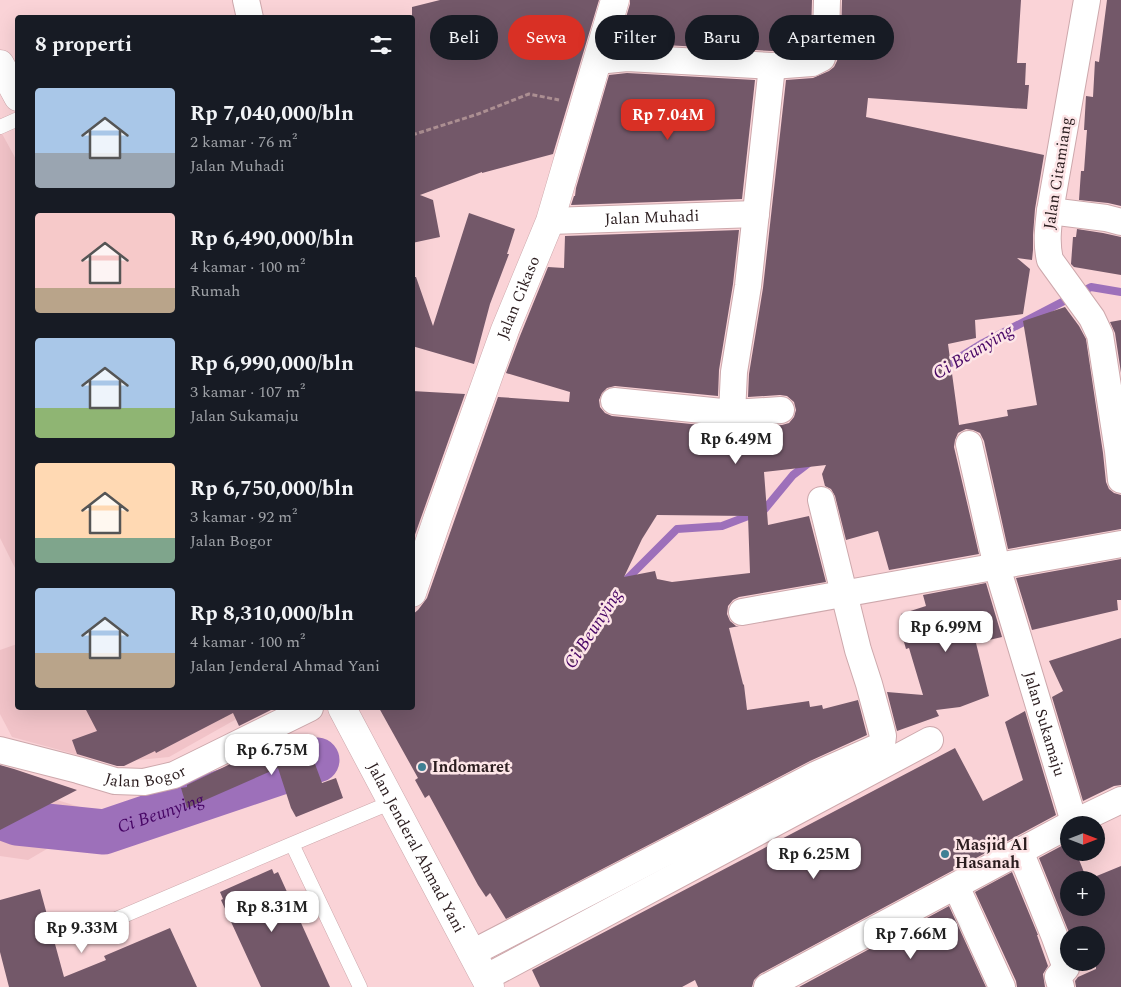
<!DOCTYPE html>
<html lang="id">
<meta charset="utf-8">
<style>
:root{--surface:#171b24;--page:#242831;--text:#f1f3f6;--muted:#9ea1a6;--accent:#d93025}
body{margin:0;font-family:Spectral,serif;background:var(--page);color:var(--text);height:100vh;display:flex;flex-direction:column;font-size:19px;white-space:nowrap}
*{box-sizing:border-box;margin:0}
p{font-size:16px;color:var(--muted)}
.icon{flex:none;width:28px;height:28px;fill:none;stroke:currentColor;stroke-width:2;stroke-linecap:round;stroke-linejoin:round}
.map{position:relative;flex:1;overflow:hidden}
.details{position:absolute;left:15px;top:15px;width:400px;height:695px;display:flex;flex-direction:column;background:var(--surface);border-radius:5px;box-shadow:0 5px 20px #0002}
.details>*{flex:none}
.hud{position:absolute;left:430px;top:15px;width:475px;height:45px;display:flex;gap:10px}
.needle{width:32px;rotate:90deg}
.fabs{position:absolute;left:1060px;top:816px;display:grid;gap:10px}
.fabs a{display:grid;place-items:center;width:45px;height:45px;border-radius:50%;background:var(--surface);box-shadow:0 5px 20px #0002;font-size:25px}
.price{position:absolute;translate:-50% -42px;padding:0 11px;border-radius:10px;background:#fff;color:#222;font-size:16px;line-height:32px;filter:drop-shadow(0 1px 2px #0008)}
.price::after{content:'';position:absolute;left:50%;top:30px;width:15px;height:11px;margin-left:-8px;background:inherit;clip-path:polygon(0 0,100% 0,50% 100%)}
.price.selected{background:var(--accent);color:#fff}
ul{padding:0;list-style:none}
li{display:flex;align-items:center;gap:15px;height:125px;padding:0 20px}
li span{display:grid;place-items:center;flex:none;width:140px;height:100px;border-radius:5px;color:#555}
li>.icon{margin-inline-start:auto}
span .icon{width:60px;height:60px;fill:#fffc;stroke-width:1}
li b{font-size:21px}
h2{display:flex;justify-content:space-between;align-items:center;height:60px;padding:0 20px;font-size:21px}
.pill{padding:0 18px;border-radius:22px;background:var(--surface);box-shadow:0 5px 20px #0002;font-size:18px;line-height:45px}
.pill.selected{background:var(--accent);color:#fff}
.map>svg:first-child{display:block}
.built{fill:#f1c3c8}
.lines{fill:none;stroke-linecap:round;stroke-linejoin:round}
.stream{stroke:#9d70ba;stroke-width:8}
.river{stroke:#9d70ba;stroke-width:45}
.building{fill:#735869;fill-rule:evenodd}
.service-casing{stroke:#cda8ac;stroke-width:15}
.minor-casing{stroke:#cda8ac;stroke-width:28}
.tertiary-casing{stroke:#cda8ac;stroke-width:29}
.primary-casing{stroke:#cda8ac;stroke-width:29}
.path{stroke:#ac8f92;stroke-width:3;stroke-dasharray:5 2.5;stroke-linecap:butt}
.service{stroke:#fff;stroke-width:14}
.minor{stroke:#fff;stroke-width:26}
.tertiary{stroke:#fff;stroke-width:28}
.primary{stroke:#fff;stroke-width:28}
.poi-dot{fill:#408094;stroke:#fde5e7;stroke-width:2}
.labels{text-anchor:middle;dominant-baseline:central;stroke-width:5;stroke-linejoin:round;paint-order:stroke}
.street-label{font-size:16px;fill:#2b1d1f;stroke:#fde5e7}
.poi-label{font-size:16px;font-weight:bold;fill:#2b1d1f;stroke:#fde5e7;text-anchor:start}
.water-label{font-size:18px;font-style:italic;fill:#470565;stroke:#fde5e7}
</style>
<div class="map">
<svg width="1121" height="987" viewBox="0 0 1121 987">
<rect width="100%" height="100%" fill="#fad3d7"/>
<path class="built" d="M0,130L18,163L17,572L0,538Z
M17,644L18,708H256L169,757L107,763L12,737L0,714V650Z
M0,782L105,815L28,860L0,856Z"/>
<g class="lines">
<path class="stream" d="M944,367L983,343L1091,287L1121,292
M623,583L677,529L722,526L764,510L793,475L810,462"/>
<path class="river" id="s1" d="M0,817L17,823L104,832L317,760"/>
</g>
<path class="building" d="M440,0H599L553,154L482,173V172L420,195L433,200L440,237L412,243V7Z
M630,0H812L811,34L809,48L772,51L628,43L618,44L630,4Z
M842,0H1021L1017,63H1026L1025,85H1029L1027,109L868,98L866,117L1044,155L1035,209L1033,235V250L1032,260L1017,258L1030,269L1023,314L975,320L976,338L948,344L959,425L1008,416L1007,410L1037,405L1023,321L1065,307L1079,326L1086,339L1103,453L1106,482L1109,489L1114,493L1121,495V529L1008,549L984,441L980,433L973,430L966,429L958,433L955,440L954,447L979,554L889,570L878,531L846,540L835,496L831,489L825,486L822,474L826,465L764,472L768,525L809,516L826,582L739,597L733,600L728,606L727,614L730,621L736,626H739L729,628L743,684L744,685L747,710L809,701L810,707L822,705L823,709L858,700L867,735L810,761L506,919L490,893L486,897L478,885L429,795L425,798L415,780L418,778L379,708H412V615L418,610L427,598L498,397L569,402L570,392L506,373L520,336L548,267L564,268L565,236L739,230L733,284L719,370L718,396L615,386L607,388L602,393L599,400L600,407L605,413L612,416L731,428L782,425L789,423L794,417L796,410L794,402L787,396L780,395L748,397L749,374L763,288L786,80L813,78L829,71L834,67L837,61L841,39ZM657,515L748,516L750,573L672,582L657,579L655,571L624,577L642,539Z
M1107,0H1121V206L1108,203L1079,200L1081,171H1084L1087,130H1084L1086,96L1093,97L1095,61L1099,62Z
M627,73L755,80L742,199L571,205L574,196H575L576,188L609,75Z
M469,213L515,229L507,254H509L490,304L474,364L412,346V277H416L433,326Z
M1077,229L1103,233L1121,237V275L1074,267L1071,264L1073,237H1076Z
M1121,320V373L1115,333L1110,322Z
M412,391L465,394L412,543Z
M1121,559V600H1117L1118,610L1032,630L1016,578Z
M986,583L1002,637L976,643L989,696L960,707L936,710L939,716L897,731L887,692L923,695L909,648L906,649L900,628L904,626L901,614L926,606L923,595Z
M1121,638V785L1114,786L1083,801L1052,697L1063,691L1049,661Z
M85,708H275L239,726L233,713L156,753L155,751L124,766H117L77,754L72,740L97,731Z
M1025,711L1056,815L760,974L754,980L752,987H698L695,980L682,987H540L532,970L955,748L983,801L1023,780L1005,722Z
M292,734L294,737L304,734L322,783L336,778L343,798L296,817L291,808L278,768L187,808L181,788L187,787V785Z
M0,765L14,769L77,790L0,830Z
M1069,842V852H1076L1087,880L1121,866V987H1076L1075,981L1078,977L1096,969V935H1070L1039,858ZM1069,880H1096V908H1069Z
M272,869L274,874L278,872L330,987H261L221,900L223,899L220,892Z
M1012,872L1038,935H1037L1048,966L1043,974L1045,987H1017L1016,981L975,892Z
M40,889L64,977L106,960L104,956L170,928L197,987H9L0,952V900Z
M949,906L986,987H799Z"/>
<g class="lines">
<g class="service-casing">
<path id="service" d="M0,127L18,119
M88,931L292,844
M360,987L292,844L392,802"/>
</g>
<g class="minor-casing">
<g id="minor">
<path d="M246,0L250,18"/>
<path d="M1087,0L1050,211C1048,228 1046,243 1050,260L1092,318L1100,335L1118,451L1121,480"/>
<path d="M597,61L627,58L772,66L812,63L822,58L826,36L827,0"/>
<path d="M1050,211L1106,218L1121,222"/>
<path id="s2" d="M550,221L756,214"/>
<path d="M614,401L732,413L781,410"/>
<path d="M732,413L734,372L748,286L772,66"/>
<path id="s3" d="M969,444L997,567L1074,822"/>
<path d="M742,612L1121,544"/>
<path id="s4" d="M0,750L78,770L115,781L144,782L174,775L310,708"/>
<path d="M1069,825L1121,800"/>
<path d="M1020,851L1054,935L1066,968L1058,977L1061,987"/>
<path d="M956,886L1002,987"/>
<path d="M472,953L817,774L882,745L883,736L881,728L869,684L858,650L821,500"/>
<path d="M485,978L930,740"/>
<path d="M767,987L1069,825"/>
</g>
</g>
<g class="tertiary-casing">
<g id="tertiary">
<path id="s5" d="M412,593L438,517L505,330L550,221L615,0"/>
</g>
</g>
<g class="primary-casing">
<g id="primary">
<path d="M0,64L18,97"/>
<path id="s6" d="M342,708L490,987"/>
</g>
</g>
<path class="path" d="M412,135L478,114L529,94L559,100"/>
<use href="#service" class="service"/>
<use href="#minor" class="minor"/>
<use href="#tertiary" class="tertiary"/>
<use href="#primary" class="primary"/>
</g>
<g class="poi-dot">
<circle cx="422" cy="767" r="5"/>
<circle cx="945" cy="854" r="5"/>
</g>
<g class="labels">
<g class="street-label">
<text transform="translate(1058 173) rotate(-81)">Jalan Citamiang</text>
<text stroke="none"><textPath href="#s2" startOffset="102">Jalan Muhadi</textPath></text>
<text stroke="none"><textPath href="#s5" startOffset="314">Jalan Cikaso</textPath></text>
<text stroke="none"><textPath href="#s3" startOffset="290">Jalan Sukamaju</textPath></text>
<text stroke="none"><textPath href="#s4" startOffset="150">Jalan Bogor</textPath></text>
<text stroke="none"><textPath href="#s6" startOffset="158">Jalan Jenderal Ahmad Yani</textPath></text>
</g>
<g class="poi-label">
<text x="432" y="767">Indomaret</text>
<text x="955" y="845">Masjid Al<tspan x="955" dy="18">Hasanah</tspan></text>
</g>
<g class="water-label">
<text transform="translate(973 352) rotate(-31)">Ci Beunying</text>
<text transform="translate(593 629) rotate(-57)">Ci Beunying</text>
<text stroke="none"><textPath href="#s1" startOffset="165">Ci Beunying</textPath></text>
</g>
</g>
</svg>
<div class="fabs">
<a><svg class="needle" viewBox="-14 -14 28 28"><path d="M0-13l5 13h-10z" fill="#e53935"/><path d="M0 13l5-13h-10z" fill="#9ea1a6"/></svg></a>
<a>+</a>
<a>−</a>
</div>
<b class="price selected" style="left:668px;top:141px">Rp 7.04M</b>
<b class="price" style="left:736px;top:465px">Rp 6.49M</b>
<b class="price" style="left:946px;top:653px">Rp 6.99M</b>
<b class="price" style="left:272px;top:776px">Rp 6.75M</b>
<b class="price" style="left:814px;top:880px">Rp 6.25M</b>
<b class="price" style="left:272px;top:933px">Rp 8.31M</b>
<b class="price" style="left:82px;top:954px">Rp 9.33M</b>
<b class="price" style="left:911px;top:960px">Rp 7.66M</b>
<div class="hud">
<a class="pill">Beli</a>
<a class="pill selected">Sewa</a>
<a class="pill">Filter</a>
<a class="pill">Baru</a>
<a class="pill">Apartemen</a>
</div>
<section class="details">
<h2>8 properti<svg class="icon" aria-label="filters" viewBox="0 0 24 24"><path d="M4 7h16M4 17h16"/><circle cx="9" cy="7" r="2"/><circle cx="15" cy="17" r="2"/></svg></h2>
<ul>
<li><span style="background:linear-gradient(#a9c7e8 65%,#9aa5b1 0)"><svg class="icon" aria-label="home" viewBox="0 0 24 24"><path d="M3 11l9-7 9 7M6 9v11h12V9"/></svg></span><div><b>Rp 7,040,000/bln</b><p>2 kamar · 76 m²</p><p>Jalan Muhadi</p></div></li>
<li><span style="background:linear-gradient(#f6c9c9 75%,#b9a48a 0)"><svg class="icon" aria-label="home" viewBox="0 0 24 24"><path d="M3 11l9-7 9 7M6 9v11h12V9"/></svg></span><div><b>Rp 6,490,000/bln</b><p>4 kamar · 100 m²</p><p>Rumah</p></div></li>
<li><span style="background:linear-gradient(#a9c7e8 70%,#8fb573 0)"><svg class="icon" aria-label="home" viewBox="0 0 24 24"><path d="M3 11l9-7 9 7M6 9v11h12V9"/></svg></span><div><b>Rp 6,990,000/bln</b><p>3 kamar · 107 m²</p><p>Jalan Sukamaju</p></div></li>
<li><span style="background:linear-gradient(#ffd9b3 75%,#7fa58c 0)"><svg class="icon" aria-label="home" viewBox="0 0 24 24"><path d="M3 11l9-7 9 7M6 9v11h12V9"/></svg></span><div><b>Rp 6,750,000/bln</b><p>3 kamar · 92 m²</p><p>Jalan Bogor</p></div></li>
<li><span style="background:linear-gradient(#a9c7e8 65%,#b9a48a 0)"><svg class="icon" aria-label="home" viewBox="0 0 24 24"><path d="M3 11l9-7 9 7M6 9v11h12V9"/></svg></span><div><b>Rp 8,310,000/bln</b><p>4 kamar · 100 m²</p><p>Jalan Jenderal Ahmad Yani</p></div></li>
</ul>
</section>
</div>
